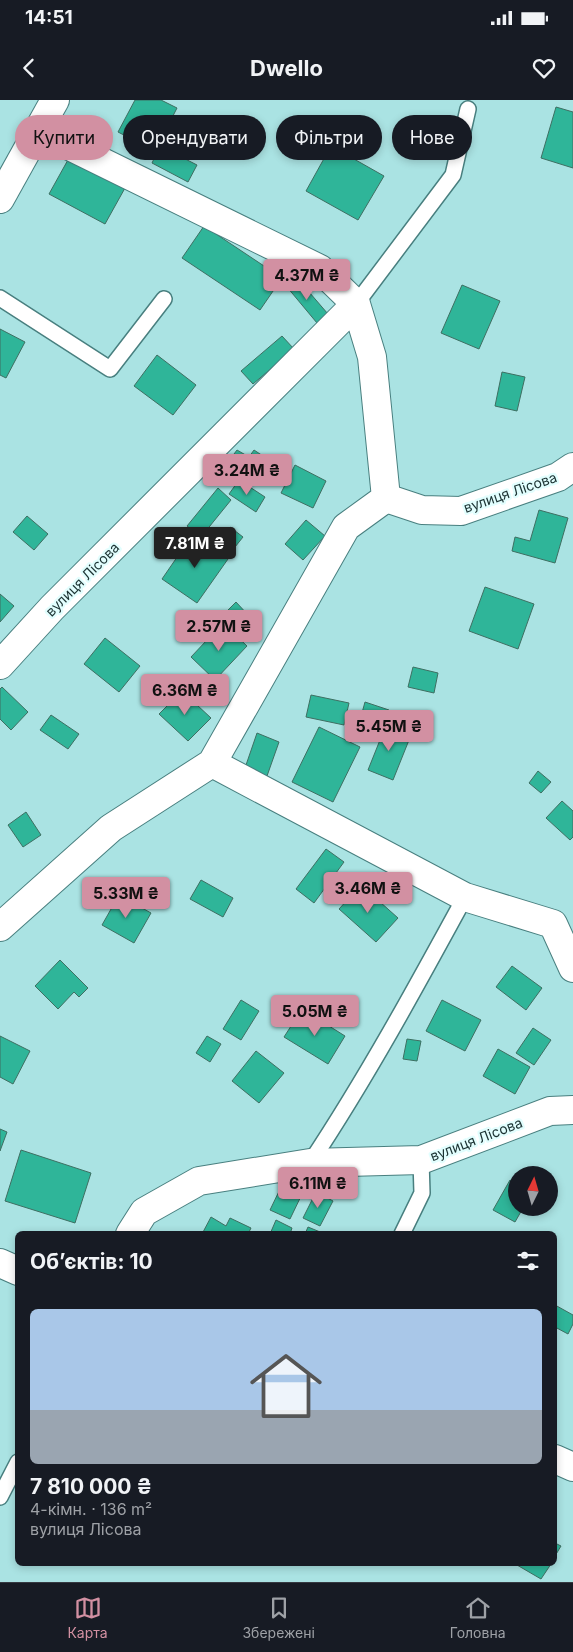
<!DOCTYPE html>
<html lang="uk">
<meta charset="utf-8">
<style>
:root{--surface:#171b24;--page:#242831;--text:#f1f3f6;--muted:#9ea1a6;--line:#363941;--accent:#d290a2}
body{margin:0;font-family:Inter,sans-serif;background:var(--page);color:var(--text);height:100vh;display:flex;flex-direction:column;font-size:19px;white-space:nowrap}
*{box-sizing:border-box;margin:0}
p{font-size:16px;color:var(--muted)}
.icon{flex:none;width:28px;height:28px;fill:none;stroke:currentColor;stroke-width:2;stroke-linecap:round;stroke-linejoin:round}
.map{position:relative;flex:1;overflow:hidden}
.panel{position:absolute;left:15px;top:1131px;width:542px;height:335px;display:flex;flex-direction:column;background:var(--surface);border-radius:8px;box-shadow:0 2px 8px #0003}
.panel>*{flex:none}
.guide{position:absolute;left:15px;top:15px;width:544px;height:45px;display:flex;gap:10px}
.needle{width:32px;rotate:5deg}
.fabs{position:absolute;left:508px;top:1066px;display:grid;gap:10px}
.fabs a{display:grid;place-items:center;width:50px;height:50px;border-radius:50%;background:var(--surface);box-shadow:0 2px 8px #0003;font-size:25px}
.price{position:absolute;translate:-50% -42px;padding:0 11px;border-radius:5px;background:var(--accent);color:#111;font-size:16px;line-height:32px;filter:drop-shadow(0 1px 2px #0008)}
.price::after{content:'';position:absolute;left:50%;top:30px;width:15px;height:11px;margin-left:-8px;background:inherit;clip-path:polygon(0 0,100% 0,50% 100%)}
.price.active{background:#222;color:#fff}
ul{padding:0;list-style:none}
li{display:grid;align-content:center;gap:10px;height:265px;padding:0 15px}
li+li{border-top:1px solid var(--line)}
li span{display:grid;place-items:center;height:155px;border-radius:8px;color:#555}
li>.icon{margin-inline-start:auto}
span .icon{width:90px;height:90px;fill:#fffc;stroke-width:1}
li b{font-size:21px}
h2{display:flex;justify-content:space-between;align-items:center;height:60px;padding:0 15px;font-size:21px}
.chip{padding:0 18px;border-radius:22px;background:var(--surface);box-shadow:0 2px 8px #0003;font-size:18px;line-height:45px}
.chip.active{background:var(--accent);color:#111}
.status{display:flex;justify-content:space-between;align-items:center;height:35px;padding:0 25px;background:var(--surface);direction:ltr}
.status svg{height:14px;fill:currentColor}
header{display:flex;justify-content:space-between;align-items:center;height:65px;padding:0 15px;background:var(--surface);font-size:22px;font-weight:700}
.dock{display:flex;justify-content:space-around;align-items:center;height:70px;border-top:1px solid var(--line);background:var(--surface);font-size:14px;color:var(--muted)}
.dock a{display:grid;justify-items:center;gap:2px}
.dock .active{color:var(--accent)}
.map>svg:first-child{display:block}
.building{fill:#2fb599;stroke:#3e6f62}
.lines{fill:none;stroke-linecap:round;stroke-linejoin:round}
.lane-casing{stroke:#487f7f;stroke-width:18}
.street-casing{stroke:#487f7f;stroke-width:30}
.secondary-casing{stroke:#487f7f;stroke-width:30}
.lane{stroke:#fff;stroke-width:15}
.street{stroke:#fff;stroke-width:28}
.secondary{stroke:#fff;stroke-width:28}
.labels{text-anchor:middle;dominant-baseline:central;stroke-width:4.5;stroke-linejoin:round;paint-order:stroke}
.street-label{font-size:14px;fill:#1b3232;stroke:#e2fefe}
</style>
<div class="status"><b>14:51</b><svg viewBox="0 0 49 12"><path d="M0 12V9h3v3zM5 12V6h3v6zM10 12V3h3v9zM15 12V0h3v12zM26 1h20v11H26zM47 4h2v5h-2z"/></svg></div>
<header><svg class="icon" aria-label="back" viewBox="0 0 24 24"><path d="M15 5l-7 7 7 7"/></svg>Dwello<svg class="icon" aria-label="heart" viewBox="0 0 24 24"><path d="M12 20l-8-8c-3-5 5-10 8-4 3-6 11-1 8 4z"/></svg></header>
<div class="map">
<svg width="573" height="1482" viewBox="0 0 573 1482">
<rect width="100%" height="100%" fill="#aae3e3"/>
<path class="building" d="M135,0H161L177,8L155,51L118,32Z
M556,7L573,12V68L541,58Z
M160,46L197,65L188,82L152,63Z
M331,46L384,76L358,120L306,91Z
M69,58L125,88L105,124L49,94Z
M204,126L282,178L260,210L182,158Z
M297,178L328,214L317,223L287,187Z
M462,185L500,201L479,249L441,233Z
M0,229L25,242L6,278L0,275Z
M282,236L294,249L253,284L241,271Z
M157,255L196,285L173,315L134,286Z
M502,272L525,277L517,311L495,306Z
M237,350L249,357L254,350L275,364L264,380L231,358Z
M295,365L326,381L313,408L281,393Z
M239,380L265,397L256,412L229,394Z
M218,388L231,400L201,437L187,426Z
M539,410L568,418L555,463L512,451L515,437L530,441Z
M27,416L48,434L34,450L13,432Z
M306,420L325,436L303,460L285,444Z
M230,427L243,437L235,447L222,437Z
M193,434L228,459L197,503L162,479Z
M485,487L534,504L518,549L469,531Z
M0,494L14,506L0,522Z
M236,502L249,516L239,525L226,512Z
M223,523L247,546L215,580L191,557Z
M105,538L140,566L119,592L84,564Z
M413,567L438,573L434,593L408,587Z
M2,587L28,612L11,630L0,619V589Z
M182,591L211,618L188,641L159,614Z
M311,595L349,603L344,625L306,617Z
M365,602L389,610L383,627L360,620Z
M51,615L79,634L68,649L40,630Z
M386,625L411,635L393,680L368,670Z
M319,627L360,647L333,702L292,682Z
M257,633L279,642L267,676L245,668Z
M538,671L551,682L541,693L529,683Z
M562,701L573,711V737L570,740L546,718Z
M26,712L41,735L23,747L8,725Z
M326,749L344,762L314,803L296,789Z
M201,780L233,798L223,817L190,799Z
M361,785L398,818L376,842L339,809Z
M119,795L151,813L134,843L102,825Z
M60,860L88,888L79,897L74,892L58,909L35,886Z
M512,866L542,888L526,910L496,887Z
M241,900L259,911L241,940L223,929Z
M442,900L481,920L465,951L426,931Z
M302,909L345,936L328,964L284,937Z
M533,928L551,940L534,965L516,953Z
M0,936L30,951L13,984L0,977Z
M207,936L221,944L210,962L196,953Z
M407,939L421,941L417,961L403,959Z
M498,949L530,967L515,994L483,976Z
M256,951L284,973L259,1003L232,981Z
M0,1029L7,1032L0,1051Z
M21,1050L91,1073L75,1123L5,1101Z
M510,1080L516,1084V1108H523L515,1122L493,1110Z
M283,1083L303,1092L290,1119L270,1110Z
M316,1092L333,1101L320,1126L303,1118Z
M211,1117L226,1126L230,1118L251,1128L248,1134H202Z
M276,1120L292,1128L290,1134H270Z
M308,1127L325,1134H305Z
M555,1205L573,1215V1224L568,1234L555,1227Z
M555,1443L561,1446L555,1456Z
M518,1464H551L541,1479L517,1465Z"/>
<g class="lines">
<g class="lane-casing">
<path id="lane" d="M0,198L110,269L164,199
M356,204L453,75L468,9
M310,1063C367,977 416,887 465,797
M402,1134L422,1093L421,1060
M0,1397L18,1362"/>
</g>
<g class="street-casing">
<path id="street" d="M386,398L422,410L461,411L558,377L573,367
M0,565L52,508L356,204
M212,663L465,797L553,824L573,868
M0,827L111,728L212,663L346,427L386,398L372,257L356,204L320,169L39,31
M130,1134L144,1112L199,1081L310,1063L421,1060L550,1011L573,1010
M0,1163L18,1171
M555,1359L573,1367"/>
</g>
<g class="secondary-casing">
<path id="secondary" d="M0,99L55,0"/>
</g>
<use href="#lane" class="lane"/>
<use href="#street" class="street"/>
<use href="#secondary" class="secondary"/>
</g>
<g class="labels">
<g class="street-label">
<text transform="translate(510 392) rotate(-19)">вулиця Лісова</text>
<text transform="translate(82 479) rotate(-45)">вулиця Лісова</text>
<text transform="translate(476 1039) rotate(-21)">вулиця Лісова</text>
</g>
</g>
</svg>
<div class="fabs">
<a><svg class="needle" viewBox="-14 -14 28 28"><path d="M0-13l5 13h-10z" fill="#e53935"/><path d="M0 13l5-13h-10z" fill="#9ea1a6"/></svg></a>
</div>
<b class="price" style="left:307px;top:201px">4.37M ₴</b>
<b class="price" style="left:247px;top:396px">3.24M ₴</b>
<b class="price active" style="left:195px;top:469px">7.81M ₴</b>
<b class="price" style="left:219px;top:552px">2.57M ₴</b>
<b class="price" style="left:185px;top:616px">6.36M ₴</b>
<b class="price" style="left:389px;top:652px">5.45M ₴</b>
<b class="price" style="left:368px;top:814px">3.46M ₴</b>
<b class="price" style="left:126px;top:819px">5.33M ₴</b>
<b class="price" style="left:315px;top:937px">5.05M ₴</b>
<b class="price" style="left:318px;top:1109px">6.11M ₴</b>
<div class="guide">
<a class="chip active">Купити</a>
<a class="chip">Орендувати</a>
<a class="chip">Фільтри</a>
<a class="chip">Нове</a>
</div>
<section class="panel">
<h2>Об’єктів: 10<svg class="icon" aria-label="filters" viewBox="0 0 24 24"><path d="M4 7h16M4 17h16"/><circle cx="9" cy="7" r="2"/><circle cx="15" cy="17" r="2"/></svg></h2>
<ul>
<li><span style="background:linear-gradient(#a9c7e8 65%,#9aa5b1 0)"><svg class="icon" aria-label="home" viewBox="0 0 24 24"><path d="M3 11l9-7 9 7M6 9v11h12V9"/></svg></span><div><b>7 810 000 ₴</b><p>4-кімн. · 136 m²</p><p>вулиця Лісова</p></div></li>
</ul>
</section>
</div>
<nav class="dock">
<a class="active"><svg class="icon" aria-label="map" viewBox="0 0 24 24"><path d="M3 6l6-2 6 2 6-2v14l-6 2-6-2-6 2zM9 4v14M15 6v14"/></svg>Карта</a>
<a><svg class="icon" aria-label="saved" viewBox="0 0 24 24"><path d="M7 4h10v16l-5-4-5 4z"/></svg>Збережені</a>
<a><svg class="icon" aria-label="home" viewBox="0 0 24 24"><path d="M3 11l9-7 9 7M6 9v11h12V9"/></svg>Головна</a>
</nav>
